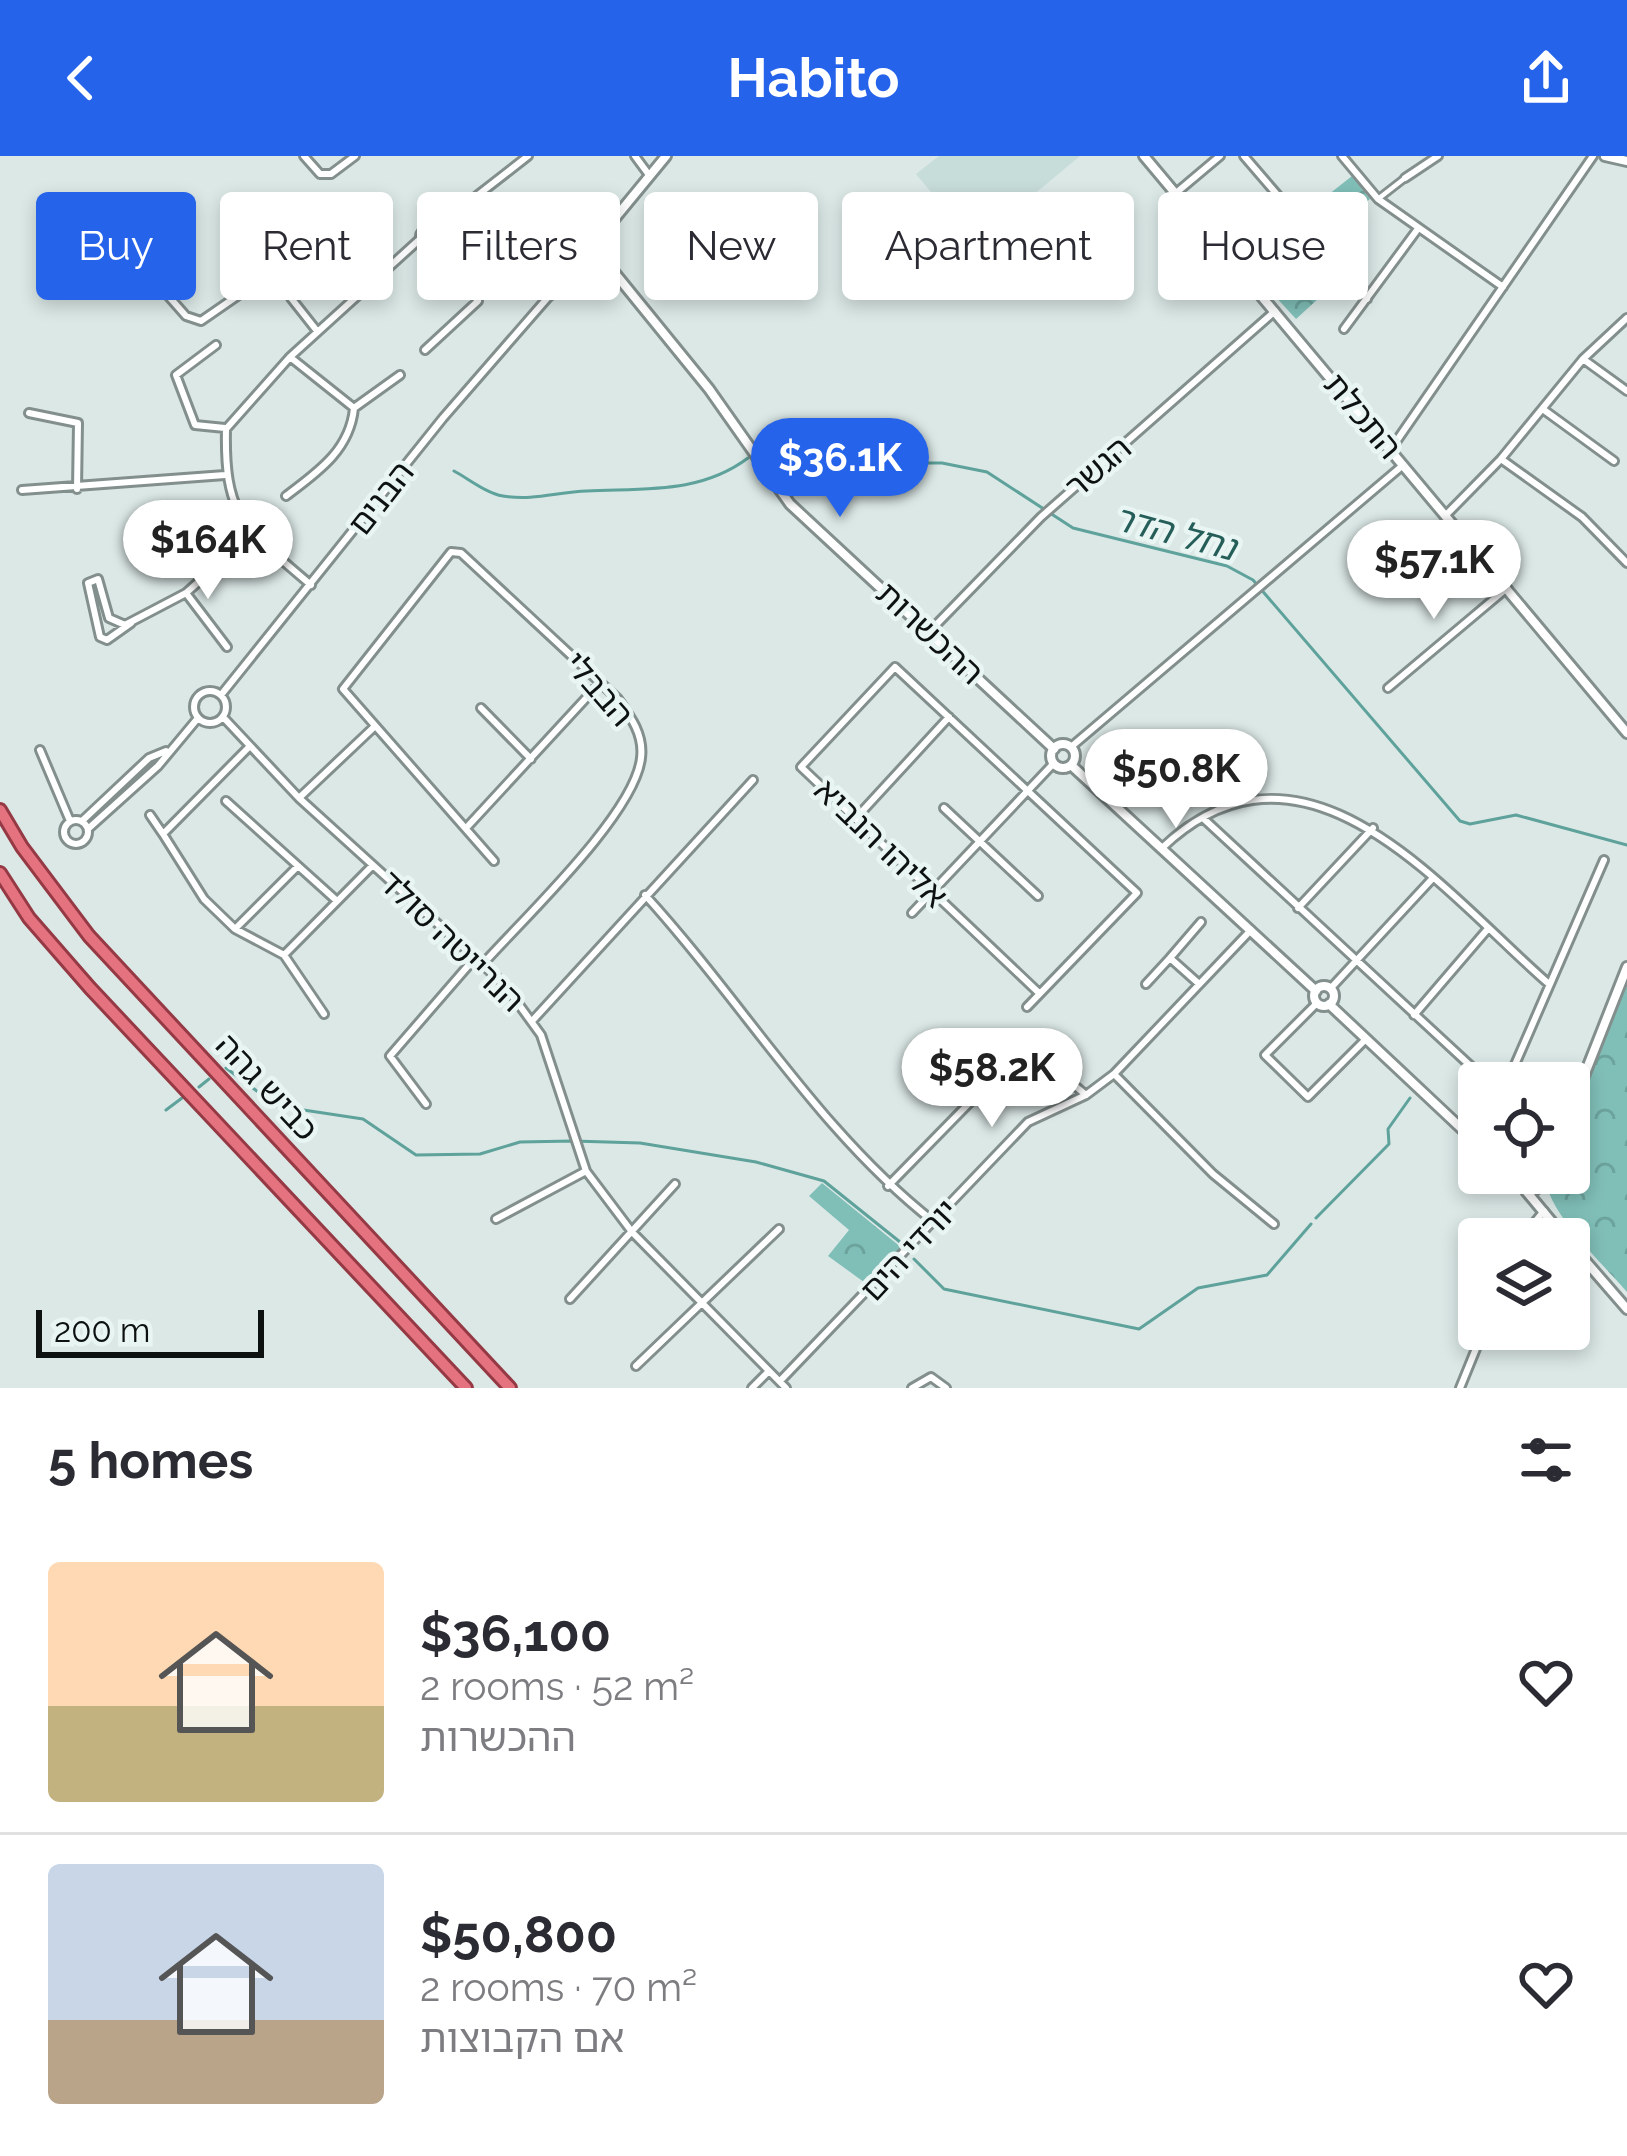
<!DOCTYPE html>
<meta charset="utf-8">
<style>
:root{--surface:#fff;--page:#f2f2f3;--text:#2b2b33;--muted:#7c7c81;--line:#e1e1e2;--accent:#2563eb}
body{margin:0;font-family:Raleway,"Noto Sans Hebrew",sans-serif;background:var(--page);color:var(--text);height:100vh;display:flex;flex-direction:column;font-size:45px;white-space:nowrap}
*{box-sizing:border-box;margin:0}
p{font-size:39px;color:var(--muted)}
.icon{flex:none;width:66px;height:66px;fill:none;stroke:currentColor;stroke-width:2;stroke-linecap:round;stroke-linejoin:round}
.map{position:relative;height:1232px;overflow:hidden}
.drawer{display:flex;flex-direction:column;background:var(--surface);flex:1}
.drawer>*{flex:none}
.top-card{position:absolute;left:36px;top:36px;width:1557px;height:108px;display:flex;gap:24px}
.buttons{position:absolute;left:1458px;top:906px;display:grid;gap:24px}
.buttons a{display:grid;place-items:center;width:132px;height:132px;border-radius:12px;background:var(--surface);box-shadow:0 6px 18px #0003;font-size:60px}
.scale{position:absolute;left:36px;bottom:30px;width:228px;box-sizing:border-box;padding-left:12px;border:6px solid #0d1211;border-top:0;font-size:33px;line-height:42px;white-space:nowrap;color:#0d1211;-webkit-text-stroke:9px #e8f5f3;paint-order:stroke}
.price{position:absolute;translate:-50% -102px;padding:0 27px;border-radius:42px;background:#fff;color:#222;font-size:39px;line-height:78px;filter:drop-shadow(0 3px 6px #0008)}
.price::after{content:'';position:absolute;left:50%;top:72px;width:36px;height:27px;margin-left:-18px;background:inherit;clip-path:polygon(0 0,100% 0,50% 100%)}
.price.current{background:var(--accent);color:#fff}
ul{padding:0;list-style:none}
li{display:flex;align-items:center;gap:36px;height:300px;padding:0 48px}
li+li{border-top:3px solid var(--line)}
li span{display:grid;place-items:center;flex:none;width:336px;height:240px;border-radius:12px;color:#555}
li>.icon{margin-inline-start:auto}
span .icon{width:144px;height:144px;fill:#fffc;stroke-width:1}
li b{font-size:51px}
h2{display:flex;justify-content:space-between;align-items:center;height:144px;padding:0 48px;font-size:51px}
.pill{padding:0 42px;border-radius:12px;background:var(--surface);box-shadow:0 6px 18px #0003;font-size:42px;line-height:108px}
.pill.current{background:var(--accent);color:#fff}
header{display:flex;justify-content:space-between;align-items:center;height:156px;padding:0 48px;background:var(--accent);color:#fff;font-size:54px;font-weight:700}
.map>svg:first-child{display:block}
.built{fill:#c7ddda}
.forest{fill:url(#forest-crowns)}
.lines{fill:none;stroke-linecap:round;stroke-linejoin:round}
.stream{stroke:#5ea29b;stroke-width:3}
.pedestrian-casing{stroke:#838f8d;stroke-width:10}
.minor-casing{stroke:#838f8d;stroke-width:12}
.tertiary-casing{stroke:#838f8d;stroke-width:14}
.trunk-casing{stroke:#953944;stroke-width:16}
.pedestrian{stroke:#fff;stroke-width:4.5}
.minor{stroke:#fff;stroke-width:6}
.tertiary{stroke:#fff;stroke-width:8}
.trunk{stroke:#e4727f;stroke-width:10}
.labels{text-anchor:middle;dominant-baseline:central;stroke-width:9;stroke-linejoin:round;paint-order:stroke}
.street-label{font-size:33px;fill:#0d1211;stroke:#e8f5f3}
.water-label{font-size:36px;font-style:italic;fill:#255e59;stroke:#e8f5f3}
</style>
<header><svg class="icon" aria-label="back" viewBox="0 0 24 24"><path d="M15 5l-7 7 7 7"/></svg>Habito<svg class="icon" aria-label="share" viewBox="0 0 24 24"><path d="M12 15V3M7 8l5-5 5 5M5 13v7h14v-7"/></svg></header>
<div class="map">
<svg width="1627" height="1232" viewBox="0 0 1627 1232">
<defs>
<pattern id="forest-crowns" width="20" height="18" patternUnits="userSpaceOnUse" patternTransform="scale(3)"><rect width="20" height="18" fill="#80bfb8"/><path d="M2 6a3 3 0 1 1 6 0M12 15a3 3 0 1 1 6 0" fill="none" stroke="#6da39d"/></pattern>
</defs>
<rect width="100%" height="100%" fill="#dbe8e6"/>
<path class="built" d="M939,0H1080L974,88L916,18Z"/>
<path class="forest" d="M1352,20L1370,43L1319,84L1300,61Z
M1307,85L1341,122L1296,163L1262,126Z
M1627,822V1136C1606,1111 1538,1048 1547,1017H1569V964Z
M822,1027L902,1092L868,1129L828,1100L849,1074L809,1040Z"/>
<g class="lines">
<path class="stream" d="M50,66C96,67 110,114 160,129
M762,291L770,288L816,313L847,319L900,307H942L987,316L1073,372L1227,410L1253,424L1460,665L1470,668L1516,659L1627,689
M454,315C469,323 486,337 503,340C534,345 557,336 587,335C645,332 700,338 748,302
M226,912L277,950L363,963L416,999L480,998L520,986L573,985L640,987L756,1006L824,1025L905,1090
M199,931L209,923
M166,954L182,942
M1316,1062L1389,988L1388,973L1410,942
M914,1103L944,1133L1139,1173L1198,1132L1267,1119L1311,1068"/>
<g class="pedestrian-casing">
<path id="pedestrian" d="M1378,43L1405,22"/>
</g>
<g class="minor-casing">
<path id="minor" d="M304,0L320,18H331L355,0
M635,0L649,19
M1244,0L1367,143
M1342,0L1378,43L1503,131
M1405,22L1438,0
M1176,37L1220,0
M285,52L352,142
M420 81a8 8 0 1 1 16 0a8 8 0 1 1-16 0Z
M433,74L528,0
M1227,98L1283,45
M462,119L565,44
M164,135L186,160L201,165L311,89
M549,140L586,122
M291,142L317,175
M1344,173L1417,74
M216,189L176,219L195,269L225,272
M425,194L478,145L433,86
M1583,203L1627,235
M354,252L400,219
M1544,254L1614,305
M29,257L78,267L77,333
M1391,293L1593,0
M1501,303L1582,361L1627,407
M22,334L225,319
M286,340C318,316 350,294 354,252L290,201
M1446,359L1501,303L1583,203L1627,162
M311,429C246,373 224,363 226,273L290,201L420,83
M186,437L227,491
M131,467L107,484L100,481L88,427L98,423L109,462L125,469L186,437L251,379
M930,475L1041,361L1275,155
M1388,532L1507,432
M194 551a16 16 0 1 1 32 0a16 16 0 1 1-32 0Z
M221,539L443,262L577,108
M481,552L531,603
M223,561L299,642L504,828L541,879L586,1015L632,1076L786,1232
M1071,591L1402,310
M40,594L70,665
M299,642L373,572
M226,645L337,745
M944,652L1038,740
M150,659L163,678
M856,662L949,561
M1204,663L1489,927
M64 676a12 12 0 1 1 24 0a12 12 0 1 1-24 0Z
M82,665L149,602L166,595
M468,670L600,527
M89,672L158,610L198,562
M1162,692C1306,555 1445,738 1549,828
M298,710L235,773L284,799L324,858
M645,739C743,846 819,976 934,1066
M1298,752L1373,672
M912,757L1054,607
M235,773L204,743L163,678L249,591
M284,799L372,710
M482,809C522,764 635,658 641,602C644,579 631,561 618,543L461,397L451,396L343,533L494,705
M1198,827L1170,802L1201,766
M1146,828L1170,802
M1330,833L1432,723
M1317,847L1265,899L1308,941L1365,884
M1027,851L1137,737L895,511L801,611L1039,837
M1414,859L1486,775
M533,864L753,624
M1115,919L1213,1018L1274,1068
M1507,927L1604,704
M426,948L390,900L474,803
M888,1030L1026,889L1086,939
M496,1063L586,1015
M1521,1083L1544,1055
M570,1143L675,1028
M636,1210L779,1073
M780,1225L1028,966L1086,939L1114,918L1251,774
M752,1232L769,1215
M912,1232L931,1221L946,1232
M1460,1232L1484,1173"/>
</g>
<g class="tertiary-casing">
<path id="tertiary" d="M1144,0L1627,577
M1605,0L1627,5
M592,90L666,0
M576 107a17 17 0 1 1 34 0a17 17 0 1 1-34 0Z
M609,110L709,233L790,348L1054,593
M1051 600a12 12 0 1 1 24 0a12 12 0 1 1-24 0Z
M1071,609L1316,835
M1314 840a10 10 0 1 1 20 0a10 10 0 1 1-20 0Z
M1329,848L1479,989
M1569,958L1627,811
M1522,1017L1520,1029L1531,1036L1542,1029L1540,1017
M1526,1035L1566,1083
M1569,1086L1627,1153"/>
</g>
<g class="trunk-casing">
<path id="trunk" d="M0,654L22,691L89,780L510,1232
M0,717L29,762L90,832L466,1232"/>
</g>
<use href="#pedestrian" class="pedestrian"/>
<use href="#minor" class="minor"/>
<use href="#tertiary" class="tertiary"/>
<use href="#trunk" class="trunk"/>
</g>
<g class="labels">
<g class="street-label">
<text transform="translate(1363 260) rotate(50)">התכלת</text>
<text transform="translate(1098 311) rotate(-41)">הגשר</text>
<text transform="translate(381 342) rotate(-52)">הבנים</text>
<text transform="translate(930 477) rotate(43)">ההכשרות</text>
<text transform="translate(599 533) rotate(49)">הבבלי</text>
<text transform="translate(881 687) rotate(44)">אליהו הנביא</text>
<text transform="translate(452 785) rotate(44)">הנרייטה סולד</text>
<text transform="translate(267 931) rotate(47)">כביש גהה</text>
<text transform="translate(909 1094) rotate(-47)">יורדי הים</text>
</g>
<g class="water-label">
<text transform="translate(1175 376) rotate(15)">נחל הדר</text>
</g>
</g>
</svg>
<div class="buttons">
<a><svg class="icon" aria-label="locate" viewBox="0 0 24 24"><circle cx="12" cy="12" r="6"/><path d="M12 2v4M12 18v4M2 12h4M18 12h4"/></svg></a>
<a><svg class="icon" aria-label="layers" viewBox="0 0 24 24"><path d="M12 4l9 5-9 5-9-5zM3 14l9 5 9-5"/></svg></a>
</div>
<div class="scale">200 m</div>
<b class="price current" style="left:840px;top:364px">$36.1K</b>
<b class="price" style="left:208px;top:446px">$164K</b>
<b class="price" style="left:1434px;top:466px">$57.1K</b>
<b class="price" style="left:1176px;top:675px">$50.8K</b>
<b class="price" style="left:992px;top:974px">$58.2K</b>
<div class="top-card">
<a class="pill current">Buy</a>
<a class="pill">Rent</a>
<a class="pill">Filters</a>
<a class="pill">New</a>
<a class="pill">Apartment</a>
<a class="pill">House</a>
</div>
</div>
<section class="drawer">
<h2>5 homes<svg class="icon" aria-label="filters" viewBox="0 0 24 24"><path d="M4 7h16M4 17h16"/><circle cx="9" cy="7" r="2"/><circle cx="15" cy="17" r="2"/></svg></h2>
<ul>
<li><span style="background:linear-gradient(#ffd9b3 60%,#c2b280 0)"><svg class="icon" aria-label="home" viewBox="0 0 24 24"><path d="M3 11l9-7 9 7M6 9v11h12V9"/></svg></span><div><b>$36,100</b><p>2 rooms · 52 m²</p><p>ההכשרות</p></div><svg class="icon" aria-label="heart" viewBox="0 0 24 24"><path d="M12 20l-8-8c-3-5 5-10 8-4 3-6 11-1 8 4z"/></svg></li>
<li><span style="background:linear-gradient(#c9d6e8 65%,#b9a48a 0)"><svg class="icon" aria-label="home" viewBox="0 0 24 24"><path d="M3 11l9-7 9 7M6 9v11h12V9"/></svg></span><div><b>$50,800</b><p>2 rooms · 70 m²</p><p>אם הקבוצות</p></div><svg class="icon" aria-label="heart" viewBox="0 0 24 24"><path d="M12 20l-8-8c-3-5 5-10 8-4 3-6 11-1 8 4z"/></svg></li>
</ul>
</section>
